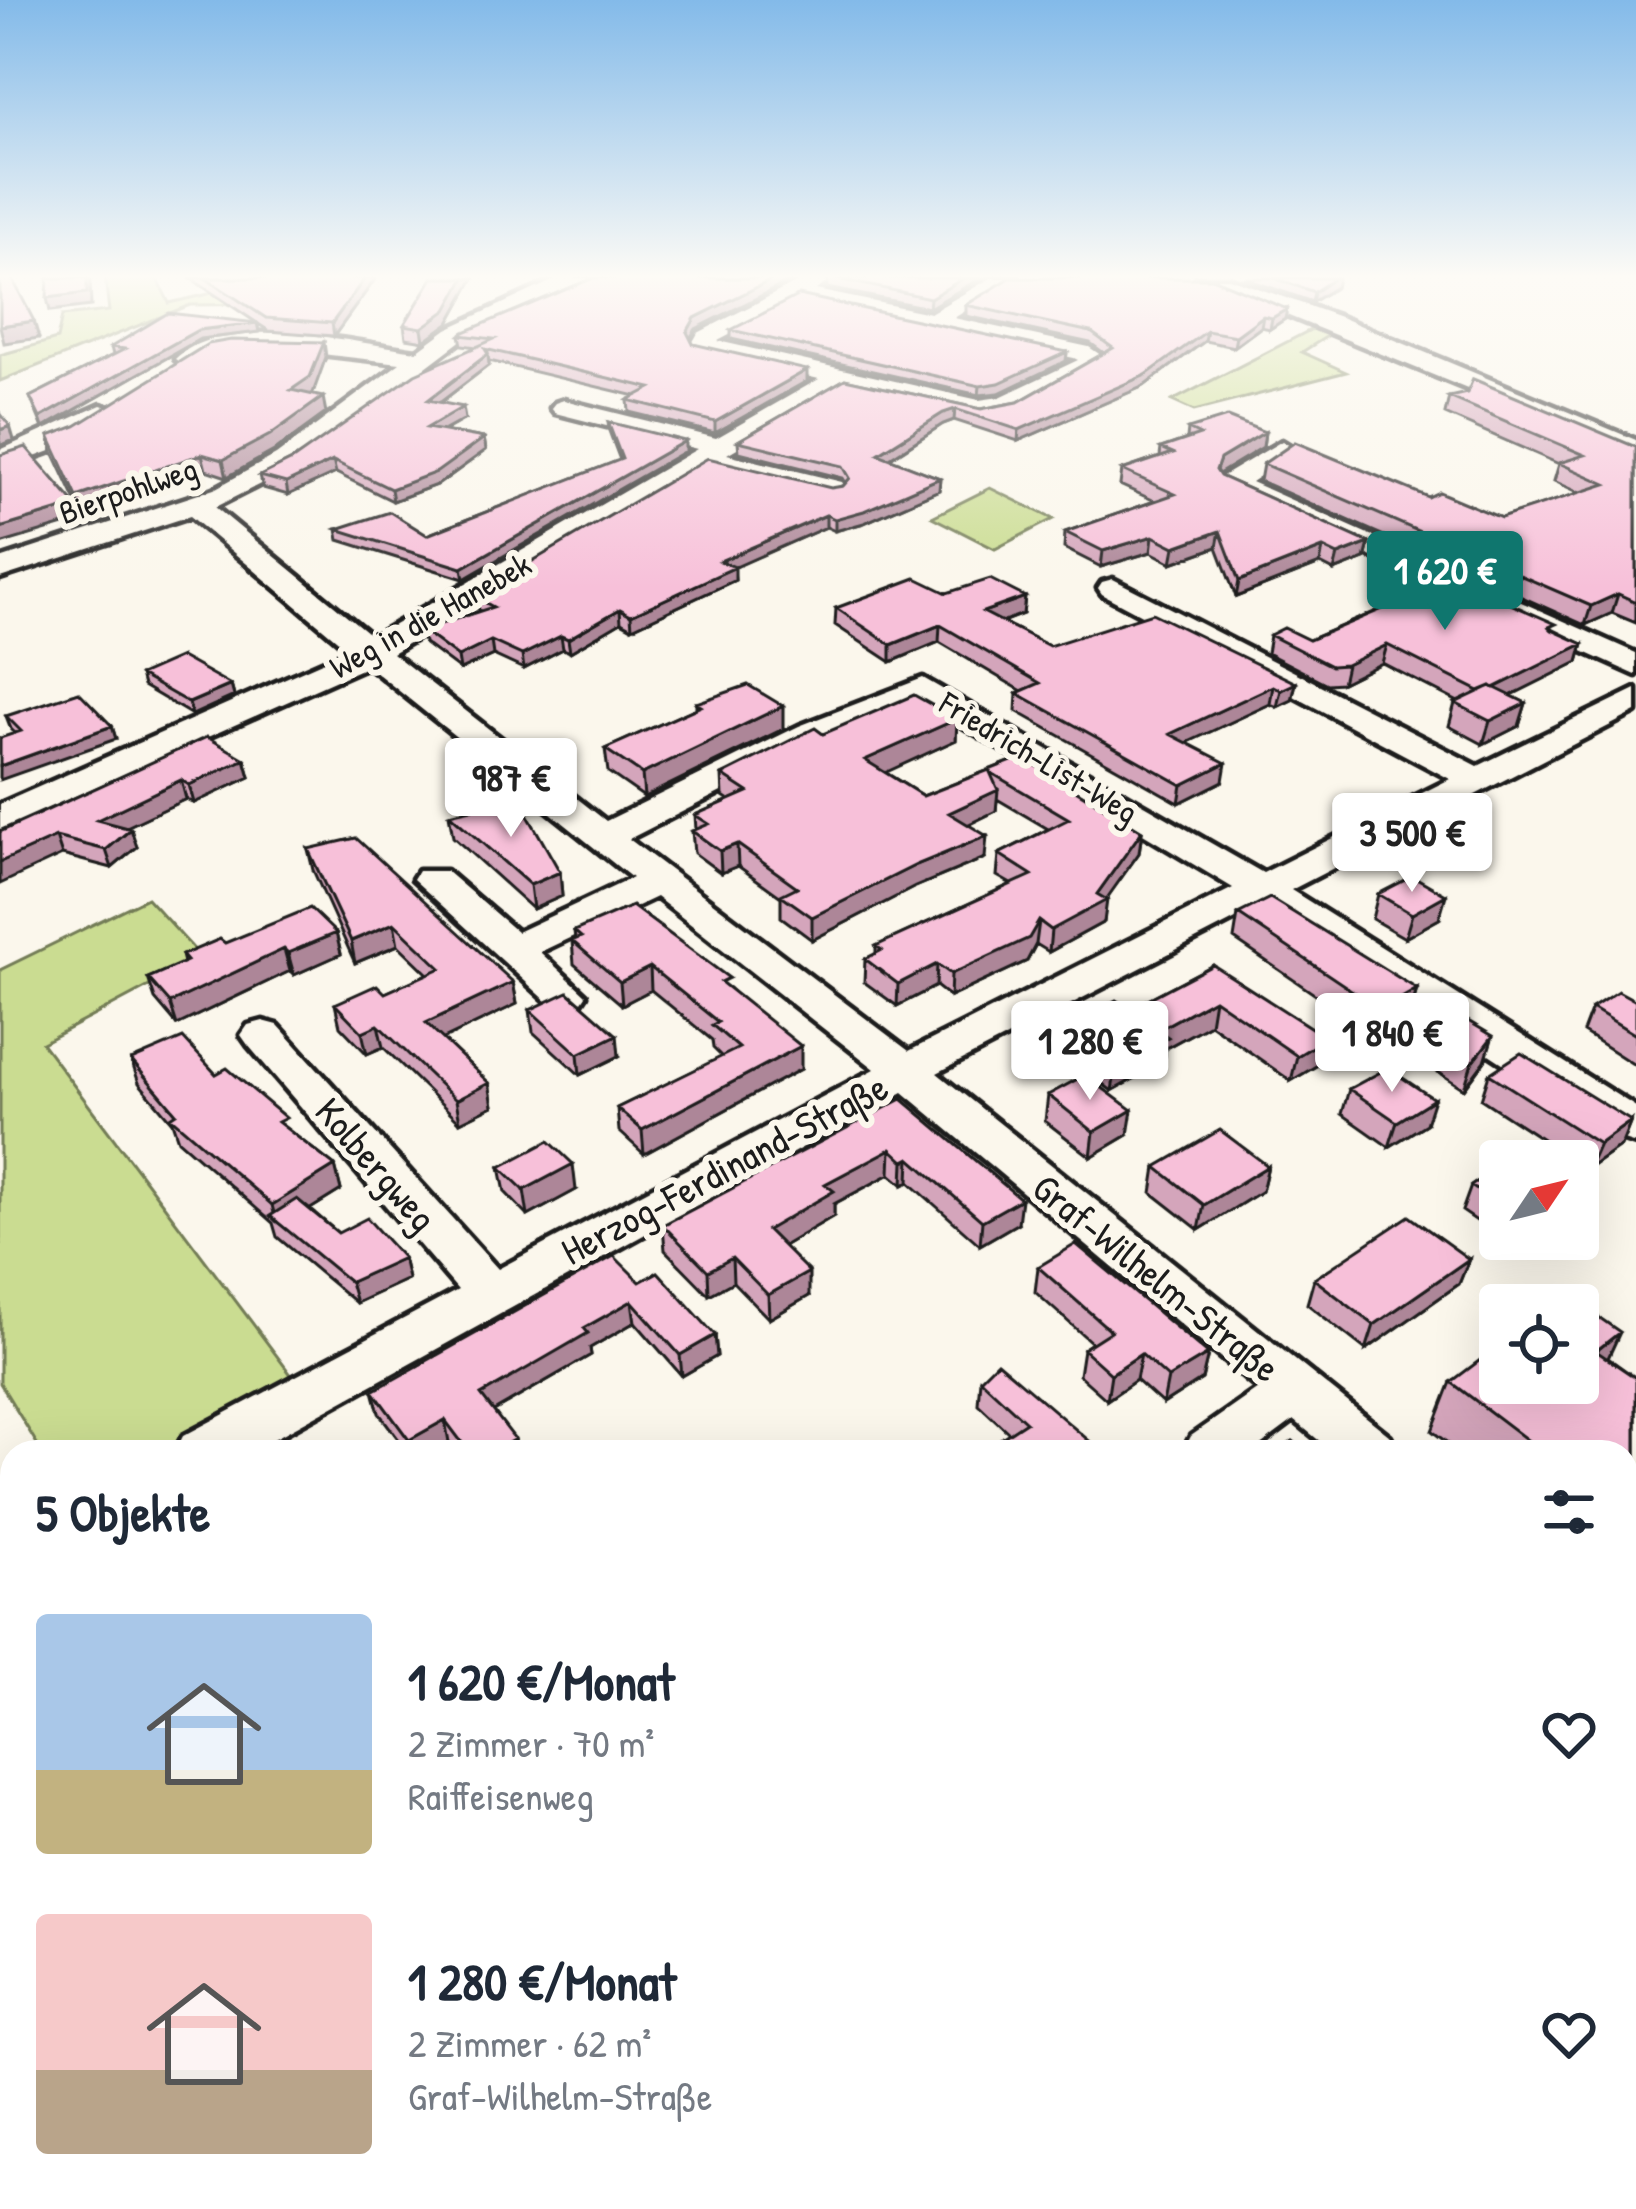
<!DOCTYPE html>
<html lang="de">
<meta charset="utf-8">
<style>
:root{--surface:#fff;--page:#f6f6f7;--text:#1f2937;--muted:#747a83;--accent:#0f766e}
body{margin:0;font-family:"Patrick Hand",sans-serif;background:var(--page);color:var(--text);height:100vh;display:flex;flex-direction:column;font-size:45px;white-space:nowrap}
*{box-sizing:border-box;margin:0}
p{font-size:39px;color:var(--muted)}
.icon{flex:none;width:66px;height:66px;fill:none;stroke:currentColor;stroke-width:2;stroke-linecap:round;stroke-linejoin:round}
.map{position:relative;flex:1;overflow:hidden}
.panel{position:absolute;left:0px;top:1440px;width:1638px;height:771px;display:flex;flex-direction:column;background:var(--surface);border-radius:36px 36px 0 0;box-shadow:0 12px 48px #0002}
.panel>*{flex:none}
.needle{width:78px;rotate:55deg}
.buttons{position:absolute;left:1479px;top:1140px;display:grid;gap:24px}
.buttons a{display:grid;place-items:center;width:120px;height:120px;border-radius:12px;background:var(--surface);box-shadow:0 12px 48px #0002;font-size:60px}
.price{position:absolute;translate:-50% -102px;padding:0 27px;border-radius:12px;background:#fff;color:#222;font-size:39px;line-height:78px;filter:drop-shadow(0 3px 6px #0008)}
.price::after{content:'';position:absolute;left:50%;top:72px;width:36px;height:27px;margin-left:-18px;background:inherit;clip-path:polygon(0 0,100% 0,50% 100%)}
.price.active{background:var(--accent);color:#fff}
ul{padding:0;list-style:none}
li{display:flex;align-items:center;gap:36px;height:300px;padding:0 36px}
li span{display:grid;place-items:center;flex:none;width:336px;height:240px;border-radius:12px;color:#555}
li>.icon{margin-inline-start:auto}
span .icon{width:144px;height:144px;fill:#fffc;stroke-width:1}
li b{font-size:51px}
h2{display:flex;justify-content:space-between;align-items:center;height:144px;padding:0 36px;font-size:51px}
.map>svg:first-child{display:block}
.green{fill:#cadc91;stroke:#737c56;stroke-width:3}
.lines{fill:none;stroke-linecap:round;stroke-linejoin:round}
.minor-casing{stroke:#1c1c1c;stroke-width:9}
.minor{fill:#fbf7ec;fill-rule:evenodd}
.wall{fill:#d4a5bb;stroke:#1c1c1c;stroke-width:3}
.shaded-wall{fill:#ad8698;stroke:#1c1c1c;stroke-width:3}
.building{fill:#f7c0d9;stroke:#1c1c1c;stroke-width:3}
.labels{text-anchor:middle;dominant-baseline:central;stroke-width:12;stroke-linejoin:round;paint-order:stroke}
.far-street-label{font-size:33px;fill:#1c1c1c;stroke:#fbf7ec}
.street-label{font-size:39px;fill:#1c1c1c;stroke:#fbf7ec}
</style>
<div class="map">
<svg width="1636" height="2209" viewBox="0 0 1636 2209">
<rect width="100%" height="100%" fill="#fbf7ec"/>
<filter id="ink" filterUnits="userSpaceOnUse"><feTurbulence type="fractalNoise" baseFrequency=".00833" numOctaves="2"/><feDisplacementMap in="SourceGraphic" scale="24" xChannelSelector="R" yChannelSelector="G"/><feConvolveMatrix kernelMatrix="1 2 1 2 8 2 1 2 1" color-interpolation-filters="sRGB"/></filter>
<g filter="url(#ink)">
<path class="green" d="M105,278H157L169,303L243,286L281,304L190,305L0,381V355L57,339L62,316L109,311Z
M1322,324L1337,330L1302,352L1346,372L1194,411L1172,401Z
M990,488L1053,519L995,549L932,517Z
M147,898L202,958L42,1043L295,1380L164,1452H42L0,1383V970Z
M12,1590V1718L0,1692V1597Z
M231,2199H522L528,2209H236Z"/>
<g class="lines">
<g class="minor-casing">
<path id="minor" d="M559,278H589L463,339L294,467L215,507L373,637L697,449L555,413L551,408L555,403L564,400L716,438L819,379L695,350L691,345L698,333L805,278H833L816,290L930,313L991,278H1018L954,318L1089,347L1108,360L1015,409L979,416L844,385L727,454L842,482L846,488L842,494L832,496L708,465L392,653L606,821L799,726L923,678L1263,873L1450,779L1102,594L1098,588L1102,582L1113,579L1478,766L1636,689V712L1291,890L1636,1107V1144L1620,1139L1261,906L937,1073L1390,1436L1398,1452H1333L1294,1420L1251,1452H1183L1191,1436L1258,1389L903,1092L250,1452H175L183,1436L458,1290L248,1045L241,1035L248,1025L263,1021L278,1025L498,1269L875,1069L656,897L540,952L586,995L580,1004L565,1008L550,1004L413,879L418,871H446L517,932L632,878L368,666L0,829V804L349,650L190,516L0,578V559L214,489L276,455L400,363L269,348L219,354L187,366L175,359C225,310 355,343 417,351L447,329ZM798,299L1074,358L1078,360L1000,397L979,400L718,341ZM921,701L1233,888L909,1051L629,839L823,740Z
M1196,278H1229L1340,317L1636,440V458Z
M101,405L110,408L114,413C89,440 36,458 0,467V450Z
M1282,441L1295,449L1291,455L1251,482L1636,653V675L1221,489L1217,483L1221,477Z
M12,1530V1583L0,1587V1535Z
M1626,1634L1636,1637V1698L1626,1694Z
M779,2199H858L862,2209H783Z"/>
</g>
<use href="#minor" class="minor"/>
</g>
<path class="wall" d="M190,278H376L334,336L269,331L257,323L259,332L200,339L43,428L30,397L113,355L111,347L257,323Z
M433,278H474L449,323L424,341L406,338L404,325Z
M593,278H796L696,329L690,338L693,344L807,381L715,433L629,412L628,400L636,396L489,361V365L441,402L465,419L444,431L484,438L486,450L439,484L393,501L336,473L288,495L263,488L260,476L294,459L476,347L462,345L460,335Z
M827,278H981L929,308L827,288Z
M1010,278L1285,319L1270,329L1261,327L1234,347L1205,341L1144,386L1018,441L954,420L943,424L889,459L940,478L939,490L864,523L835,531L826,527L734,567L735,580L632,628L621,622L570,652L563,649L524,669L493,655L460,670L424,643L422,630L479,611L477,598L503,587L502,579L843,486L846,483L843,478L739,452L738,441L845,379L981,409L1018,402L1104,353L1090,343L966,316V305Z
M1244,278H1338L1336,287L1312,302Z
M731,330L1067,352L1066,361L999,393L979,395L731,339Z
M326,357L311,394L326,413L274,451L227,477L206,470L82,514L53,452L49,436Z
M1449,397L1636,447V623L1612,613L1585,625L1260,481L1263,464L1428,497L1501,518L1580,493L1554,481L1559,464L1445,414Z
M608,422L685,451L464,579L339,540L337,529L427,535L620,460L609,431Z
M1188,429L1265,432L1263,447L1218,474L1220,476L1369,543L1365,559L1334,571L1320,564L1236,597L1217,547L1172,563L1151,552L1101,567L1064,548L1065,532L1155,501L1120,485L1122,470L1160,457L1161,448L1187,439Z
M1413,561L1583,644L1578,662L1510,695L1526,703L1519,726L1483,744L1449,726L1455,703L1458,702L1382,663L1342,683L1327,684L1267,653L1270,635L1309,640L1398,602L1390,596L1394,579L1410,571Z
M947,593L1025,597L1023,614L1002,622L1049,646L1296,683L1292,700L1277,707L1270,704L1186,743L1223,781L1179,803L1016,711L1017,693L1022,691L939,642L891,662L835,625L836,608Z
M140,675L231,685L234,696L192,715L143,686Z
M696,703L783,729L644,797L608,772L605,749L696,708Z
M6,716L112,726L116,739L15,733L11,729Z
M957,719L956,740L885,772L923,796L1022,757L1142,831L1139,853L1106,899L1104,922L1049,952L1036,944L1027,961L950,997L936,986L897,1006L864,982L865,959L876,954V946L1011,884L997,876L999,854L1048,829L997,799L996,811L968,825L985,858L915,887L812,940L781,917V897L738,866L721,873L694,853L692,831L696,830L695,815L729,800L723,796L722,775L823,734Z
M245,759L250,777L194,803L186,799L126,827L137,847L112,868L62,855L0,832Z
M497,810L560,872L562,896L533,909L453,837L449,814Z
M308,849L513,982L517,1004L443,1039L489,1083L493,1106L460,1122L383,1047L367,1054L340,1026L335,1004L385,993L428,974L398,945L355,963L313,870Z
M1378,894L1439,919L1405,938L1372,919Z
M1238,914L1417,989L1410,1014L1374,1035L1234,939Z
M574,931L729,988L801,1069L644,1154L619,1131L617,1108L722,1057L713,1048L712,1040L651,990L622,1005L574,964L572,941L575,939Z
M336,933L341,954L294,975L290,971L177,1025L155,999L148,978L184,963L182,955L225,943Z
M1213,965L1321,1063L1291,1081L1210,1024L1166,1048L1164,1062L1112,1091L1079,1066L1083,1018L1129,1009Z
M1636,1001V1066L1583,1032L1592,1008Z
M530,1010L619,1056L580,1075L533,1032Z
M1435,1040L1485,1061L1464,1089L1427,1065Z
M131,1060L216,1074L335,1166L341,1190L310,1209L338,1233L403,1258L408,1279L356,1303L277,1237L273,1223L178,1140L172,1122L139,1083Z
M1489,1074L1631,1121L1621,1146L1588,1169L1481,1099Z
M1349,1089L1426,1124L1389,1147L1342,1114Z
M1048,1095L1128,1135L1091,1157L1045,1121Z
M902,1099L1018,1223L980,1245L909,1182L903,1185L890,1174L834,1204V1216L783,1246L809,1296L769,1319L733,1282L709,1295L665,1250L663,1225Z
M1268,1166L1262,1191L1199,1230L1152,1193L1156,1167Z
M1500,1166V1237L1462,1211L1471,1186Z
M500,1167L576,1190L528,1216L505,1192Z
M1502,1239H1545L1524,1254Z
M1469,1259L1459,1284L1366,1350L1307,1304L1314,1279Z
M1038,1267L1208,1354L1202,1379L1163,1404L1136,1380L1107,1400L1079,1375L1083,1349L1092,1343L1035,1292Z
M640,1282L715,1335L717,1356L682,1376L635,1322L590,1348L591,1355L494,1411L518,1452H457L449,1442L431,1452H408L379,1413L373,1391Z
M1608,1358L1636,1378V1600L1626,1592V1452H1459L1432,1431L1451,1382Z
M980,1379L1091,1452L1009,1433L978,1404Z
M627,2199H737L743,2209H633Z
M1212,2199H1296L1303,2209H1219Z
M1347,2199H1491L1480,2209H1354Z"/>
<path class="shaded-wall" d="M87,278H90L91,306L50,311L47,298Z
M365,278H376L334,336L332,323Z
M465,278H474L449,323L424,341L422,328Z
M775,278H796L696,329L687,343V332L695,318Z
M964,278H981L929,308L930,298Z
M1335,278H1338L1336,287L1312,302L1314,292Z
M1287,309L1285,319L1270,329L1272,318Z
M1263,316L1261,327L1234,347L1236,336Z
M34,321L39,338L4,343L0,326Z
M257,323L259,332L200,339L43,428L40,418L198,330Z
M1207,331L1205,341L1144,386L1018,441L1019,430Z
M324,342L326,357L313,393L294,406L291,390Z
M1067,352L1066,361L999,393L979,395L980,386Z
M488,354L489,365L429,411L428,400Z
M807,370V381L715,433V422Z
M323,397L326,413L274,451L227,477L223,460Z
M463,407L465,419L429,439L427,428Z
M955,409L954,420L943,424L877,466L878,454L943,413Z
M10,426L14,440L0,446V430Z
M1265,432L1263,447L1217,475L1216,470L1220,459Z
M484,438L486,450L439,484L393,501L391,489Z
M685,441V451L464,579L462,568Z
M202,454L206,470L82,514L77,497Z
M333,461L336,473L288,495L286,483Z
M940,478L939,490L864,523L835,531V519Z
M76,505L81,520L0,544V528Z
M826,515V527L720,574V561Z
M1220,531L1217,547L1172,563L1175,547Z
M1153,536L1151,552L1101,567L1103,551Z
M1369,543L1365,559L1334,571L1338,555Z
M1323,548L1320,564L1236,597L1239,581Z
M735,567V580L632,628L631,615Z
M1618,594L1612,613L1585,625L1591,606Z
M1025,597L1023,614L982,629L983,612Z
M620,609L621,622L570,652L568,639Z
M940,625L939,642L891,662V645Z
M561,636L563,649L524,669L522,655Z
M491,641L493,655L460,670L458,657Z
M1583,644L1578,662L1478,712L1483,693Z
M1387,645L1382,663L1342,683L1346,665Z
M1296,683L1292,700L1277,707L1281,690Z
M231,685L234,696L192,715L189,703Z
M1273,686L1270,704L1167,752L1170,734Z
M1526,703L1519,726L1483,744L1490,721Z
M783,706V729L644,797L642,774Z
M957,719L956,740L865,782V760Z
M112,726L116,739L0,780V766Z
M245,759L250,777L194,803L189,785Z
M1226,763L1223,781L1179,803L1182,785Z
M181,780L186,799L103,838L97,820Z
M998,790L996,811L948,834L949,813Z
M131,829L137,847L112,868L106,850Z
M1142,831L1139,853L1105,901L1107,900L1104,922L1049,952L1051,930L1097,894Z
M987,836L985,858L915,887L812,940V917L916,865Z
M56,837L62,855L0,884V862Z
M737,844L738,866L721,873L720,851Z
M560,872L562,896L533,909L530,885Z
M1446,895L1439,919L1405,938L1412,914Z
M1039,921L1036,944L1027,961L950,997L951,974Z
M394,923L398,945L355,963L351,941Z
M336,933L341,954L294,975L288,953Z
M284,949L290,971L177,1025L170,1003Z
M937,964L936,986L897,1006L898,984Z
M650,967L651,990L622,1005L620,982Z
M513,982L517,1004L431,1045L426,1023Z
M1417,989L1410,1014L1374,1035L1381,1010Z
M1214,999L1210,1024L1166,1048L1164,1062L1112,1091L1116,1066L1158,1030Z
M378,1025L383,1047L367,1054L362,1032Z
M617,1035L619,1056L580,1075L578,1054Z
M1493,1036L1485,1061L1464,1089L1472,1063Z
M1327,1038L1321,1063L1291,1081L1297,1056Z
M801,1046V1069L644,1154L642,1130Z
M489,1083L493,1106L460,1122L456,1100Z
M1434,1099L1426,1124L1389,1147L1397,1122Z
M1132,1110L1128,1135L1091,1157L1094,1132Z
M1631,1121L1621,1146L1588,1169L1599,1144Z
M891,1149L890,1174L834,1204V1216L768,1255L767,1230L825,1184Z
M910,1158L909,1182L903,1185L904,1161Z
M573,1164L576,1190L528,1216L524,1190Z
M335,1166L341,1190L283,1226L276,1221L272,1205Z
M1268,1166L1262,1191L1199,1230L1204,1205Z
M1021,1199L1018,1223L980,1245L982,1221Z
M1530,1239H1545L1524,1254Z
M403,1258L408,1279L356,1303L350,1282Z
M732,1258L733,1282L709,1295L708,1271Z
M1469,1259L1459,1284L1366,1350L1374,1325Z
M809,1272V1296L769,1319L768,1295Z
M632,1301L635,1322L590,1348L591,1355L485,1416L481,1395L584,1328Z
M1620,1332L1597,1382L1596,1351Z
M715,1335L717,1356L682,1376L680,1355Z
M1141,1354L1136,1380L1107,1400L1111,1374Z
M1208,1354L1202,1379L1163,1404L1168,1378Z
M445,1420L449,1442L431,1452H412L409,1440Z
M515,1439L518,1452H492Z
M66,2199H107V2200L94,2209H51Z
M1482,2199H1491L1480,2209H1471Z"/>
<path class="building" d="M12,278L34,321L0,326V279Z
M48,278H87V293L47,298Z
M205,278H365L332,323L266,318Z
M433,278H465L447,310L422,328L404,325Z
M593,278H775L695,318L687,332L693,344L807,370L715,422L628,400L651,388L485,349L488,354L428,400L463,407L427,428L484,438L437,472L391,489L333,461L286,483L260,476L294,459L415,374L494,339L460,335L464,332Z
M832,278H964L930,298Z
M1010,278H1212L1287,309L1272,318L1263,316L1236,336L1207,331L1146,375L1019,430L955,409L943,413L878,454L940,478L864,511L835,519L826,515L720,561L735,567L631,615L620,609L568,639L561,636L522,655L491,641L458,657L422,630L493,607L477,598L514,583L502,579L708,458L831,488L843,486L850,478L843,466L738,441L845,379L981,409L1018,402L1113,348L1091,332L966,305Z
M1274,278H1335L1314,292Z
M799,295L1067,352L999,383L980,386L731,330Z
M168,313L257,323L198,330L40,418L30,397L125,349L111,347Z
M231,340L324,342L310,377L291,390L323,397L270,435L223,460L202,454L77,497L49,436L76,426L208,344Z
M1473,379L1636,447V602L1618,594L1591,606L1263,464L1295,442L1428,497L1439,492L1501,518L1606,484L1559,463L1585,455L1449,397L1467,393Z
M0,413L10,426L0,430Z
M1227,417L1265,432L1220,459L1216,470L1220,476L1369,543L1338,555L1323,548L1239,581L1220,531L1175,547L1153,536L1103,551L1065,532L1175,494L1122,470L1173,453L1161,448L1200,435L1188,429Z
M608,422L685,441L462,568L337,529L390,512L427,535L622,459Z
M26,447L76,505L0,528V455Z
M1413,561L1556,624L1549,627L1552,630L1583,644L1494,688L1491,686L1479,691L1387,645L1346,665L1331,666L1270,635L1284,628L1309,640L1416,595L1394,579L1416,569Z
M916,578L947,593L990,579L1025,597L983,612L1049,646L1152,613L1296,683L1281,690L1273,686L1170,734L1226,763L1182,785L1017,693L1040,683L940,625L891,645L836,608Z
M181,657L231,685L189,703L140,675Z
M748,685L783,706L642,774L605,749L701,706L696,703Z
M1491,686L1526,703L1490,721L1455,703Z
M79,692L112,726L0,766V738L21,731L6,716Z
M914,695L957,719L865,760L923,796L1022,757L1142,831L1097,894L1107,900L1051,930L1039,921L1029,938L951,974L937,964L898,984L865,959L882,950L876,946L1032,875L999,854L1069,819L990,772L998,790L949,813L987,836L916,865L812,917L781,895L797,887L737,844L720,851L692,831L709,824L695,815L748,792L722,775L815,728L823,734Z
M207,737L245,759L189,785L181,780L97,820L131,829L106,850L56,837L0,862V832Z
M493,804L497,810L522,805L560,872L530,885L449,814Z
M356,838L513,982L426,1023L489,1083L456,1100L378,1025L362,1032L335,1004L377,985L385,993L441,968L394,923L351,941L308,849Z
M1413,876L1446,895L1412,914L1378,894Z
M1270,898L1417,989L1381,1010L1238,914Z
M632,906L729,978L721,982L801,1046L642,1130L617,1108L739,1048L712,1025L718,1022L650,967L620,982L572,941L581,937L574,931Z
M310,908L336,933L288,953L284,949L170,1003L148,978L187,961L182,955L220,939L225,943Z
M1213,965L1327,1038L1297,1056L1214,999L1158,1030L1168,1037L1116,1066L1082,1041L1102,1031L1083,1018L1116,1000L1129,1009Z
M1618,991L1636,1001V1035L1592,1008Z
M568,992L617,1035L578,1054L530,1010Z
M1468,1021L1493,1036L1472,1063L1435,1040Z
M183,1038L216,1074L227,1068L286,1118L278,1122L335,1166L272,1205L170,1117L176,1113L131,1060Z
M1521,1053L1631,1121L1599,1144L1489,1074Z
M1388,1068L1434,1099L1397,1122L1349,1089Z
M1085,1075L1132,1110L1094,1132L1048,1095Z
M902,1099L1021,1199L982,1221L910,1158L904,1161L891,1149L825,1184L834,1191L767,1230L809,1272L768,1295L732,1258L708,1271L663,1225Z
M1220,1130L1268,1166L1204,1205L1156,1167Z
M549,1141L573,1164L524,1190L500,1167Z
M1500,1166V1206L1471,1186Z
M297,1199L338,1233L367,1218L403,1258L350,1282L270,1216Z
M1409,1216L1469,1259L1374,1325L1314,1279Z
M1076,1244L1208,1354L1168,1378L1141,1354L1111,1374L1083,1349L1111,1331L1038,1267Z
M614,1256L640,1282L658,1272L715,1335L680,1355L632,1301L584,1328L588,1333L481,1395L515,1439L492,1452H469L445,1420L409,1440L373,1391Z
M1577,1302L1620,1332L1596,1351L1636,1378V1532L1626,1525V1452H1543L1451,1382L1500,1345V1383H1578V1305H1574Z
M997,1362L1093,1444L1081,1452H980L1026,1422L980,1379Z
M1293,1441L1306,1452H1278Z
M288,1443L294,1452H270Z
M1626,2008L1636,2018V2067L1626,2077Z
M12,2153V2199H66L51,2209H0V2162Z
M633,2199H737L743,2209H639Z
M1234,2199H1296L1303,2209H1241Z
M1383,2199H1482L1471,2209H1391Z"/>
</g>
<linearGradient id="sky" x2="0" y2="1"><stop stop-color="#83bae9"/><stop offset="0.47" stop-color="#fdfbf6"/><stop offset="1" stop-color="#fdfbf6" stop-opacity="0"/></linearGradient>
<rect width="1636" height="588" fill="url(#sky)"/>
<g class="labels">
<g class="far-street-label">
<text transform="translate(128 490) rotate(-19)">Bierpohlweg</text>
<text transform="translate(430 615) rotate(-29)">Weg in die Hanebek</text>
<text transform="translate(1039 757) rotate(31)">Friedrich-List-Weg</text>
</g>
<g class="street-label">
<text transform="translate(377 1164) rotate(49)">Kolbergweg</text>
<text transform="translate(724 1168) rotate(-28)">Herzog-Ferdinand-Straße</text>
<text transform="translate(1157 1277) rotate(39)">Graf-Wilhelm-Straße</text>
</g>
</g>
</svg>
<div class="buttons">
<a><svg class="needle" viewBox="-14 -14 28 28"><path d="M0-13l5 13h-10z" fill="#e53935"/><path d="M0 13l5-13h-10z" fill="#747a83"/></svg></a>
<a><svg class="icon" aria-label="locate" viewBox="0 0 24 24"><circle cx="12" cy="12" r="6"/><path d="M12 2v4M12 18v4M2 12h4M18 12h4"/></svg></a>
</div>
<b class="price active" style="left:1445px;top:633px">1 620 €</b>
<b class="price" style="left:511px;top:840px">987 €</b>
<b class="price" style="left:1412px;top:895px">3 500 €</b>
<b class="price" style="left:1392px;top:1095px">1 840 €</b>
<b class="price" style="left:1090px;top:1103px">1 280 €</b>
<section class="panel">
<h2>5 Objekte<svg class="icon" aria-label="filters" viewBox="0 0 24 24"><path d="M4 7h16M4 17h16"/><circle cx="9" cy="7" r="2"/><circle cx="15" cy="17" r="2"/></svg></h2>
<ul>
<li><span style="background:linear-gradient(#a9c7e8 65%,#c2b280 0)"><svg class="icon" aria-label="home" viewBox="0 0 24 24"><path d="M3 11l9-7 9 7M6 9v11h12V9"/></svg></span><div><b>1 620 €/Monat</b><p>2 Zimmer · 70 m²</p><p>Raiffeisenweg</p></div><svg class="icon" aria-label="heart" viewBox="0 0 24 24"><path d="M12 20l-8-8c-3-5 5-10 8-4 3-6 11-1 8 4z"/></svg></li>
<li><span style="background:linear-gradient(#f6c9c9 65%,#b9a48a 0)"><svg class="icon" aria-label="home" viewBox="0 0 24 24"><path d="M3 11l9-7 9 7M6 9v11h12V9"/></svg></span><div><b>1 280 €/Monat</b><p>2 Zimmer · 62 m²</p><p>Graf-Wilhelm-Straße</p></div><svg class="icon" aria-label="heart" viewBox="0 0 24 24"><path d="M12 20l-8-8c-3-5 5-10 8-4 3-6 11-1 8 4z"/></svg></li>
</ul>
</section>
</div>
